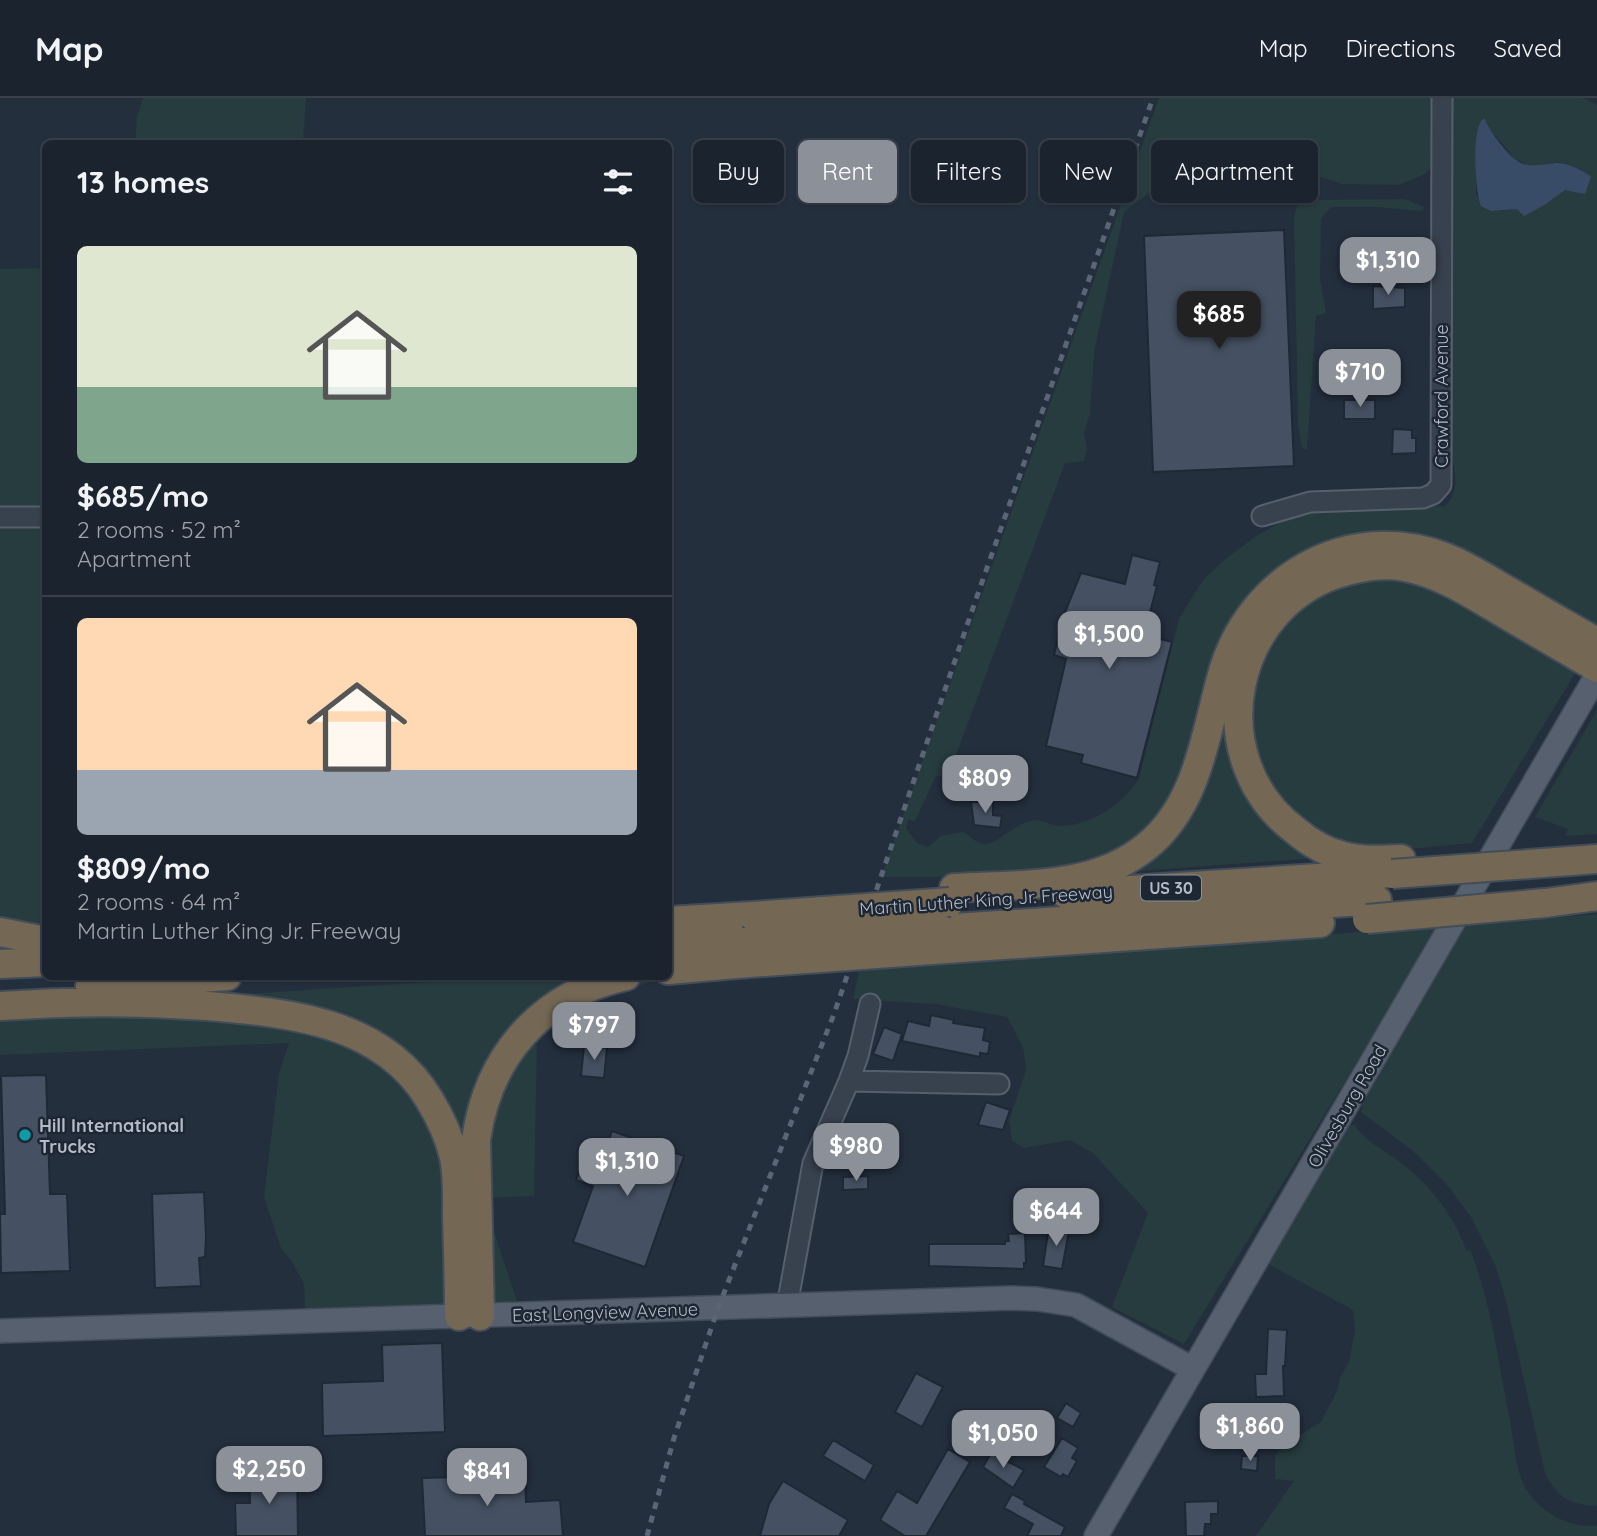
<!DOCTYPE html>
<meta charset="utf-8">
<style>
:root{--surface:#1b232e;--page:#242b36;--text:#f1f3f6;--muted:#a0a4aa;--line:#39404a;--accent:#8c9099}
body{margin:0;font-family:Quicksand,sans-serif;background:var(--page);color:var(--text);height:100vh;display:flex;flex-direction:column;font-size:26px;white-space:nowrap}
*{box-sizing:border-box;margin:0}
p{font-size:23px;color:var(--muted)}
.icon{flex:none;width:38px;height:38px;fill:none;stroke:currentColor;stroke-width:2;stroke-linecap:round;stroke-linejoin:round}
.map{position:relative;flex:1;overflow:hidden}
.side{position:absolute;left:42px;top:42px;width:630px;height:840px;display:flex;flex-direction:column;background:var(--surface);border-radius:10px;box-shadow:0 2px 5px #0004,0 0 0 2px var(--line)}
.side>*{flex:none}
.hud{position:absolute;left:693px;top:42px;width:665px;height:63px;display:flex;gap:14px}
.price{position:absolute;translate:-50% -60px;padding:0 16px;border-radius:14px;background:var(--accent);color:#fff;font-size:23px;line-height:46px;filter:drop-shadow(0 2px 4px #0008)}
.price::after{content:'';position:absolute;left:50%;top:42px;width:21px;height:16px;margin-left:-10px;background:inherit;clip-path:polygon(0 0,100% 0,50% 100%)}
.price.current{background:#222;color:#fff}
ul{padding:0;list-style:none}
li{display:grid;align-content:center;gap:14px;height:371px;padding:0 35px}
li+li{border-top:2px solid var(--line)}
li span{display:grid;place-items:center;height:217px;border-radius:10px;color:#555}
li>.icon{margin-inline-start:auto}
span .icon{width:126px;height:126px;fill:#fffc;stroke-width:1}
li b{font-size:30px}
h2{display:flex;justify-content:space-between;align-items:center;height:84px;padding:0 35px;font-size:30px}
.chip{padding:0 24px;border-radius:10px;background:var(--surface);box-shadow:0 2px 5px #0004,0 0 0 2px var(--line);font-size:24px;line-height:63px}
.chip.current{background:var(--accent);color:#fff}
header{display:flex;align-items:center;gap:42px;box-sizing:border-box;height:98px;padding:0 35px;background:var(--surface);border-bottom:2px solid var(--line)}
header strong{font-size:33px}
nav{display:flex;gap:38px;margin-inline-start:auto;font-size:24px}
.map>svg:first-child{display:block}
.green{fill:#263c3f;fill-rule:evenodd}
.water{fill:#394c67}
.building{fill:#455162;stroke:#1f2835;stroke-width:2}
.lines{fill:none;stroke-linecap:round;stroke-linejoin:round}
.minor-casing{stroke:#565f6c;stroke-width:23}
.major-casing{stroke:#414a57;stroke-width:26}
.highway-casing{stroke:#434c59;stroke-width:32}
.minor{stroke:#38414e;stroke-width:19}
.major{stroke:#56606e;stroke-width:23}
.highway{stroke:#746855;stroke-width:28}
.rail{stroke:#5a6575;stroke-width:5;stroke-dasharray:7 7;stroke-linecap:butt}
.highway-bridge-casing{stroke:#434c59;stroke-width:32;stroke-linecap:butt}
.highway-bridge{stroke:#746855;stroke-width:28}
.culture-dot{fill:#0f9aa8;stroke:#1d2633;stroke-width:2.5}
.labels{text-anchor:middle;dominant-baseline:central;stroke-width:5;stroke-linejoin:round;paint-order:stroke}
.shield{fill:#1d2633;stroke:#878f9c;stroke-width:2}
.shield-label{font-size:16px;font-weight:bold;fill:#b4bcc9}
.street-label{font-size:18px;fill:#b4bcc9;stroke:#1d2633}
.poi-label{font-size:18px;font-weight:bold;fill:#b4bcc9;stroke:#1d2633;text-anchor:start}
</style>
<header>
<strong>Map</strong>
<nav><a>Map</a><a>Directions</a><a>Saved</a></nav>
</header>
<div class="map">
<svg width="1597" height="1438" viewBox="0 0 1597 1438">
<rect width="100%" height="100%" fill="#242f3e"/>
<path class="green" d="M143,0H306L303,45H135L137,19Z
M1159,0H1433V68L1423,77L1399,87L1342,86L1294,70L1260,53L1200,42L1177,43L1168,50L1152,93L1124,114L1094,254L1090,316L1084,334L1087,352L1084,363L1065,365L950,673L946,679L936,678L915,723L908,722L906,730L917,745L928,749L941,738L963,734C969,738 976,744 982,746C996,749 1016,723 1036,722C1044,722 1053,729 1062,728C1092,727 1123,705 1139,681L1179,521L1191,501L1204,481L1223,463L1256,438L1289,420L1306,414L1445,408C1463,391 1453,366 1448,345V0H1583L1597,7V539L1472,745L1318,760L1124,774L1078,769L941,779H881ZM1489,30L1515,61L1525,66L1538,68L1560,64L1583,72L1574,92H1565L1546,106L1502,113L1476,96L1477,71Z
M1405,101L1424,109L1422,113L1377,109H1331L1321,121L1320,181L1326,215L1316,218L1307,352L1302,350L1298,327L1294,119L1297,108L1316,102Z
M45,170V845L0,849V171Z
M1597,612V736L1565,738L1568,731L1535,719Z
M1597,816V1407L1596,1408C1567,1406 1559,1400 1545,1375L1505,1199L1496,1169L1471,1119L1449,1089L1413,1053L1361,1014L1364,1002L1465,827Z
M1437,828L1354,969L1184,1246L1112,1209L1148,1115L1093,1055L1070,1042L1024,1050L1012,1043L1009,1023L1026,972L1023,949L1007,919L935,906L853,901L859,873Z
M628,878L652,884C604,898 572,904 537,942L534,1098L483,1100L517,1203L305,1212L304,1186L291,1162L281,1150L264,1099L279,975L289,945L0,957V921L78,919L200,899L503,879Z
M1350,1027H1355C1363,1042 1384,1052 1397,1062C1430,1086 1452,1115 1467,1153L1470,1151C1492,1207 1499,1269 1511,1328C1514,1345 1515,1364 1521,1380C1532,1411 1566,1430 1597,1428V1438H1256L1294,1383L1275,1381V1358L1284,1347L1321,1324L1338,1291L1339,1281L1349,1264L1355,1232L1353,1212L1270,1167L1269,1164Z"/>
<path class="water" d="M1484,20C1490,33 1509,61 1523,66C1534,69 1545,66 1556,65C1566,64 1583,72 1591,79L1585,96L1565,92L1546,106L1524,118L1517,111L1491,113L1481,108C1475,93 1471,28 1484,20Z"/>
<path class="building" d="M1284,132L1294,368L1153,374L1144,138Z
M1373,188L1405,190V209L1373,211Z
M1344,302H1375V321H1344Z
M1393,331L1412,332V340H1416V355L1392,356Z
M1132,457L1160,464L1154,487L1157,488L1144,537L1172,544L1137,680L1081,665L1083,657L1046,648L1066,561L1054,557L1065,514L1081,475L1125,486Z
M971,704H993V717L1002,718L1000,730L974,727Z
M931,917L954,922L953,925L985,930L983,942L990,944L988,956L980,955V959L902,943L908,923L929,928Z
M884,929L902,936L893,963L873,956Z
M584,948L607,950L604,980L581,978Z
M46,977L50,1096H67L70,1173L1,1175L0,1116H5L1,978Z
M986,1004L1010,1012L1003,1032L978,1027Z
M612,1033L684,1058L645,1169L573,1144L593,1088L576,1082L582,1066L598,1072Z
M868,1078V1091L843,1092V1079Z
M204,1094L206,1139L205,1159L199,1160L201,1188L155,1190L152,1096Z
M1037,1101L1052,1106L1048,1120L1032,1116Z
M1049,1128L1069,1133L1062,1171L1043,1168Z
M1025,1135L1026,1165H1024V1171L929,1168V1146H1005V1143H1009L1008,1136Z
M1268,1231L1287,1232L1285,1268H1283L1284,1298L1256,1299L1255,1276H1266Z
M442,1245L445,1334L323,1338L322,1285L383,1283L382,1247Z
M916,1275L943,1289L922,1329L895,1314Z
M1066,1305L1081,1315L1073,1329L1057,1320Z
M1062,1340L1078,1350L1072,1360L1077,1363L1068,1379L1063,1376L1061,1379L1044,1369Z
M833,1342L874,1367L865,1383L823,1358Z
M948,1351L970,1364L926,1438H905L880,1422L897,1393L917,1405Z
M991,1355L1024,1372L1013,1390L983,1369Z
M1242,1358H1258L1257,1373L1241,1371Z
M297,1374L298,1438H236L235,1405H250L249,1375Z
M525,1377L526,1404L560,1402L563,1438H425L422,1380Z
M783,1383L848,1422L839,1438H760L769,1406Z
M1012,1396L1025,1403L1024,1406L1065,1429L1061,1438H1027L1033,1426L1004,1410Z
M1218,1403V1416H1211V1426H1205L1204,1438H1186L1185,1404Z"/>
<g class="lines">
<g class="minor-casing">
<path id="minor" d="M1262,418L1310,404L1423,400L1433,396L1441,387L1442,0
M0,419H46
M849,983L999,986
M787,1208L813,1065L849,983L858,958L870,906"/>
</g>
<g class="major-casing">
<path id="major" d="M0,1233L1011,1200L1037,1201L1076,1207L1193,1271
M1096,1438L1597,577"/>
</g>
<g class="highway-casing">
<path id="highway" d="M1401,761C1381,762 1362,763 1343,758C1326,754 1309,744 1296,733C1199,661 1230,503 1347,473C1366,468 1385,465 1405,469C1442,476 1473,497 1505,516C1536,534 1566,552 1597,570
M1570,763L1597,761
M954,790C1019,786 1094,792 1147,748C1198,707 1205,637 1222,577C1249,480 1348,422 1445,459C1466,467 1486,480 1505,491C1536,509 1566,527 1597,544
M1066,796L1382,776
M1545,805L1597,798
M668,823L753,818
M940,831L1377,802
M0,834L46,843
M668,849L743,844
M932,852L1320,825
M0,866L46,864
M668,872L736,866
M90,888L227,878
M0,908C69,903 139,903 208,908C289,915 382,923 429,1001C440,1019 449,1038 454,1059C458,1078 457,1098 457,1117C458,1151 459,1185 459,1218
M480,1218L476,1042C488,957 541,897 626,878"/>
</g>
<use href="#minor" class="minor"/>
<use href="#major" class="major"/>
<use href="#highway" class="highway"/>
<path class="rail" d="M647,1438L674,1340L718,1210L834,916L975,504L1153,0"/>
<g class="highway-bridge-casing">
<path id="highway-bridge" d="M1392,776L1570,763
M753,818L950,804
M1367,821L1545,805
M743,844L940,831
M736,866L932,852"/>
</g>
<use href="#highway-bridge" class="highway-bridge"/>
</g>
<circle class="culture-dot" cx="25" cy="1037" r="7"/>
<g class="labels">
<rect class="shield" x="1141" y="777.5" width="60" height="25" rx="5"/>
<g class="shield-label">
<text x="1171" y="790">US 30</text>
</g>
<g class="street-label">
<text transform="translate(1441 298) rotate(-90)">Crawford Avenue</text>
<text transform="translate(986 802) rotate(-4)">Martin Luther King Jr. Freeway</text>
<text transform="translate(1347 1008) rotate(-60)">Olivesburg Road</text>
<text transform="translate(605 1214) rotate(-2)">East Longview Avenue</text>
</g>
<g class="poi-label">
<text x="39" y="1027">Hill International<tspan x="39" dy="21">Trucks</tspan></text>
</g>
</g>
</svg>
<b class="price" style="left:1388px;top:199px">$1,310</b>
<b class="price current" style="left:1219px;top:253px">$685</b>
<b class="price" style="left:1360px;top:311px">$710</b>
<b class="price" style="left:1109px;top:573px">$1,500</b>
<b class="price" style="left:985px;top:717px">$809</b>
<b class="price" style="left:594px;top:964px">$797</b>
<b class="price" style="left:856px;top:1085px">$980</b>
<b class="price" style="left:627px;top:1100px">$1,310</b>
<b class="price" style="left:1056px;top:1150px">$644</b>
<b class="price" style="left:1250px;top:1365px">$1,860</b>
<b class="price" style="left:1003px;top:1372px">$1,050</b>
<b class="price" style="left:269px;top:1408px">$2,250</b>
<b class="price" style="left:487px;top:1410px">$841</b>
<div class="hud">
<a class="chip">Buy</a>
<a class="chip current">Rent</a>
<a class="chip">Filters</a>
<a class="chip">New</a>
<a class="chip">Apartment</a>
</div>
<section class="side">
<h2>13 homes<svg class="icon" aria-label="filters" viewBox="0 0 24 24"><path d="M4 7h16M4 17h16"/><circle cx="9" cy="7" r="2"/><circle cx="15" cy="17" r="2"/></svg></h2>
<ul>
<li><span style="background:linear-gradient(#dfe7d0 65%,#7fa58c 0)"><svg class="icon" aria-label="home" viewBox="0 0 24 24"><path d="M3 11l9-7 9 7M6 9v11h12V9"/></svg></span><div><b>$685/mo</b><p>2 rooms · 52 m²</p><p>Apartment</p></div></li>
<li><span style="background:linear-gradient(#ffd9b3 70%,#9aa5b1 0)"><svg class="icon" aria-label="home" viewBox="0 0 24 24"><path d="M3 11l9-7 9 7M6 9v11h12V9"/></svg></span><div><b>$809/mo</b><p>2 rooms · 64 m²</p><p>Martin Luther King Jr. Freeway</p></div></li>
</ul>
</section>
</div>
